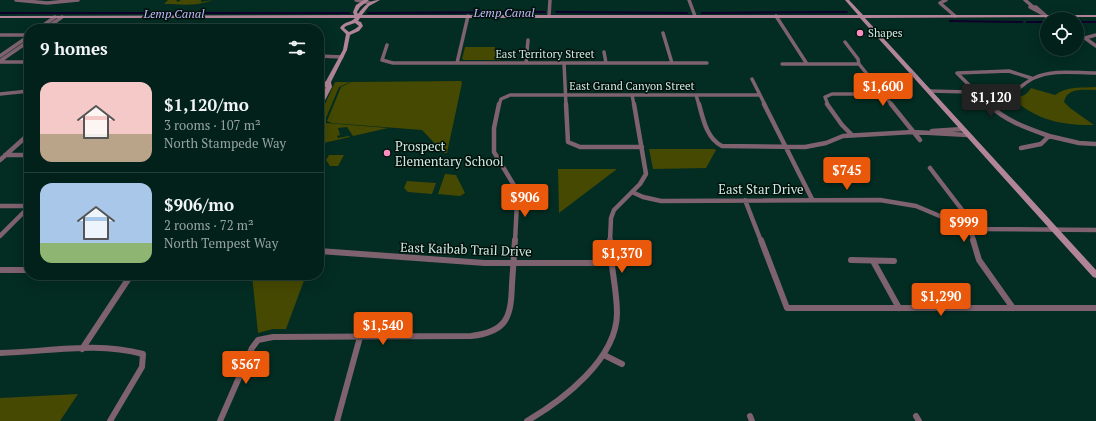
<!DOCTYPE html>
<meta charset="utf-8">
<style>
:root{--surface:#02211a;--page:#102e27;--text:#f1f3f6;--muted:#96a3a2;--line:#233e39;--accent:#ea580c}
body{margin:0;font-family:"PT Serif",serif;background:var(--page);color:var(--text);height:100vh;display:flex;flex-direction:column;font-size:15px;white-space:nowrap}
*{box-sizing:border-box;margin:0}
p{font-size:13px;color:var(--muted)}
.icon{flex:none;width:22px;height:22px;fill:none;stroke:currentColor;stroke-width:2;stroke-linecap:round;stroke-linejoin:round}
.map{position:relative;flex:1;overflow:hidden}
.details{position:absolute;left:24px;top:24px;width:300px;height:256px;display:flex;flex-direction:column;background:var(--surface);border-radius:16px;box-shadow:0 4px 16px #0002,0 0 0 1px var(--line)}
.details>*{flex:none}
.controls{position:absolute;left:1040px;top:12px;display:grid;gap:8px}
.controls a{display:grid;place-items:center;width:44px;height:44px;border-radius:50%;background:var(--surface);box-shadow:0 4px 16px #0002,0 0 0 1px var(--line);font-size:20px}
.price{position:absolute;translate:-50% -34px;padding:0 9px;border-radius:4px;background:var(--accent);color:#fff;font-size:13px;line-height:26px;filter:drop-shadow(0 1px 2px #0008)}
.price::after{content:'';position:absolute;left:50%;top:24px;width:12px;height:9px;margin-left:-6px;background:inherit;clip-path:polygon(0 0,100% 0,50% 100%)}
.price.current{background:#222;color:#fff}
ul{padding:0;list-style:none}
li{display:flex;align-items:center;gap:12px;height:100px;padding:0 16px}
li+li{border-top:1px solid var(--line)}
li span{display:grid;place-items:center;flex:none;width:112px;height:80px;border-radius:12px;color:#555}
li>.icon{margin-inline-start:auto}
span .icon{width:48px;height:48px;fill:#fffc;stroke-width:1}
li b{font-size:17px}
h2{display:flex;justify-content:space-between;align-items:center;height:48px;padding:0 16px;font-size:17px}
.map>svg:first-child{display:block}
.green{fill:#464901}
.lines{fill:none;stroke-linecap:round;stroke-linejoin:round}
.canal{fill:#0f002b;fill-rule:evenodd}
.street-far2{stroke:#7e626d;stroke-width:3.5}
.street-far1{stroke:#7e626d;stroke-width:4.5}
.street{stroke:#7e626d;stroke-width:6}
.secondary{fill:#b18597;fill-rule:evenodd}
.poi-dot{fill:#fd8ec0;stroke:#01120c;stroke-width:1.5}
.labels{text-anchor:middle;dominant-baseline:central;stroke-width:3;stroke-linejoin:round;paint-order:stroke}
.far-poi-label{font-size:11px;fill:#d0eae1;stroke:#01120c;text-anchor:start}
.far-street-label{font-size:11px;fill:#d0eae1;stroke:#01120c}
.far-water-label{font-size:12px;font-style:italic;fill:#c4b8fb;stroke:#01120c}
.poi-label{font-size:13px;fill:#d0eae1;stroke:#01120c;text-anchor:start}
.street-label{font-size:13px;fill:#d0eae1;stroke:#01120c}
</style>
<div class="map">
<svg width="1096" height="421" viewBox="0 0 1096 421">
<rect width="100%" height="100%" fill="#032c22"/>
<path class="green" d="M168,0H176L178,2L181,0H201V2L213,0C195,7 180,4 164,4Z
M465,47H495V49H501L500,60H464L462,59Z
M461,81L462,83L447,153H444L422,130L332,123L327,121L341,87L351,82Z
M335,82H350L339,87L326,118V123L388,128L353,136L347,127L338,128L340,135L337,136L338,138L349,136L350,137L319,144L320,115Z
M1096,87V90C1084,90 1067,87 1064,102L1070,108L1094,125C1063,126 1035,120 1012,98C1021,97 1026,96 1031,88L1055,95C1067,86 1081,88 1096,87Z
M649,149H714L716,150L706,168L653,169Z
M329,155H344L338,166H330L326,160Z
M558,169H617L559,213Z
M445,174L456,175L465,193L460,196L438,194Z
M407,181L436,183L432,194L408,192L404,188Z
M252,275H306L286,329H273L258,333Z
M78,394L60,421H0V398Z"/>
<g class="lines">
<path class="canal" d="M544,11L546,12V13L368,14L366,13L368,12Z
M555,11L687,12L689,13L687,14L557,13L555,12Z
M846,11L848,12V13L702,14L700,13L702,12Z
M0,12H349L351,13L349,14H0Z
M949,20L1022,21L1024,22L1022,23L951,22H949Z
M1026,21H1047V23H1026Z
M1077,21H1096V23H1077Z"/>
<path class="street-far2" d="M16,0L47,3L78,0
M356,0L370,3
M689,0L695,16
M946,0L940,3L955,16
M1025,0L1032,6
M1041,13L1030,7H1036L1046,16
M549,16L550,0
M776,16L807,64
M38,29L55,17
M45,29L62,17
M663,33L672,63
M0,35H29
M1096,35L1085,38L1096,46
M845,42L858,59L859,64L892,105
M387,45L382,60L393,63H707
M604,52L606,63
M0,56L29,36
M319,56L342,57
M0,61L29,41
M0,62H29
M457,63L468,16
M526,63L528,40
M564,63L566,105
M782,64H859
M752,79L765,105
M929,91L1010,93C1019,90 1025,82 1034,78C1053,69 1075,73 1096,73
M0,94L29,91
M632,95L634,105
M696,95L699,105
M499,105L501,99L510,95H760
M828,105L825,97L832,94H883
M989,105L957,73L1009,71L1031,78"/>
<path class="street-far1" d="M499,104L494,128V152L515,187L517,203L515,241
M566,104L568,142L580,147H642
M699,104C703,119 707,139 722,146L805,147L826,143L843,136L913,132L968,135
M764,104L812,199
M827,104L842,125L852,135
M891,104L920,140
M988,104C1006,121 1026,128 1049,136
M932,131L963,129
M1021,148L1041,144L1049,136L1079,143L1096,144
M5,155H29
M0,160L29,134
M930,168L966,215L974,241
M632,192L643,197L661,201L880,200L916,206L954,222L980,229L1096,230
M745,200L761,241
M0,206H29
M0,236L29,207
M610,241L611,218L614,210L640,184L646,174L634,104"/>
<path class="street" d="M761,240L787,308H1096
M973,240L979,260L1013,308
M319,251L485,263H612
M851,260L894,261
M873,261L899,308
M0,270H29
M82,349L131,275
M0,353C48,352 96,341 143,354L142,367L110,421
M604,355L622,364
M750,416L752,421
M916,416L919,421
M220,421L252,348L258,340L273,337L471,336C508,332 511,316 512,284C513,269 514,255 515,240
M337,421L360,337
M527,421C563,400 617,359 617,313C617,289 610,265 610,240"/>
<path class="secondary" d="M364,0H369L360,7L357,12L358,14C364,6 369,0 380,0L369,6L362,15H858L845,0H849L863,15H1096V17L865,18L1096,270V278L1093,277L860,18H360L358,21L361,22L363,26L359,31L350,35L347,50L331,82L332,87L322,106L319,108V101L326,87L319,92V87L326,81L343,50L346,34L340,28C344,21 351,23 355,18H0V16L354,15L353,12L356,5ZM355,23L359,26L355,29L349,32L344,28L346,26Z"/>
</g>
<g class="poi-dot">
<circle cx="860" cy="33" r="4"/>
<circle cx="387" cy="153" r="4"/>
</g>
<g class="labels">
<g class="far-poi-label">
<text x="868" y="33">Shapes</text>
</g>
<g class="far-street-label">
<text x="545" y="54">East Territory Street</text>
<text x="632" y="86">East Grand Canyon Street</text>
</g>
<g class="far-water-label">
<text x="504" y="12">Lemp Canal</text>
<text x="174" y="13">Lemp Canal</text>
</g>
<g class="poi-label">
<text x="395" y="146">Prospect<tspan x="395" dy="15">Elementary School</tspan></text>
</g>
<g class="street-label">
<text x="761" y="189">East Star Drive</text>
<text transform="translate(466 249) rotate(2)">East Kaibab Trail Drive</text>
</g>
</g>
</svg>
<div class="controls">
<a><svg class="icon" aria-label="locate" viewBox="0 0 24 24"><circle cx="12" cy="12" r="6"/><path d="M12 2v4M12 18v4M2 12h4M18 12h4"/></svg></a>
</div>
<b class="price" style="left:883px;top:107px">$1,600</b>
<b class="price current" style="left:991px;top:118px">$1,120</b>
<b class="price" style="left:847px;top:191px">$745</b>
<b class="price" style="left:525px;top:218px">$906</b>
<b class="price" style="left:964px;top:243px">$999</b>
<b class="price" style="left:622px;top:274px">$1,370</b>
<b class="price" style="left:941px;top:317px">$1,290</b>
<b class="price" style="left:383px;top:346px">$1,540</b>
<b class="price" style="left:246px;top:385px">$567</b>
<section class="details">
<h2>9 homes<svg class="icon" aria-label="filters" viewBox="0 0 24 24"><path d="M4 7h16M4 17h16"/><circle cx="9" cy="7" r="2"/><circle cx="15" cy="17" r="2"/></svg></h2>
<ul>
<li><span style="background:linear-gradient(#f6c9c9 65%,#b9a48a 0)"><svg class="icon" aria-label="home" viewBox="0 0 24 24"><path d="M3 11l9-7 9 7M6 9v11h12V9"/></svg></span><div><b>$1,120/mo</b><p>3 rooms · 107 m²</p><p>North Stampede Way</p></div></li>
<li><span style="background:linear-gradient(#a9c7e8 75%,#8fb573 0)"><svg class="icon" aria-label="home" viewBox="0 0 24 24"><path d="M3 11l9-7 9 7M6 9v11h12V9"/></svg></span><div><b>$906/mo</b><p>2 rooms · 72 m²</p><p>North Tempest Way</p></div></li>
</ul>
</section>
</div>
